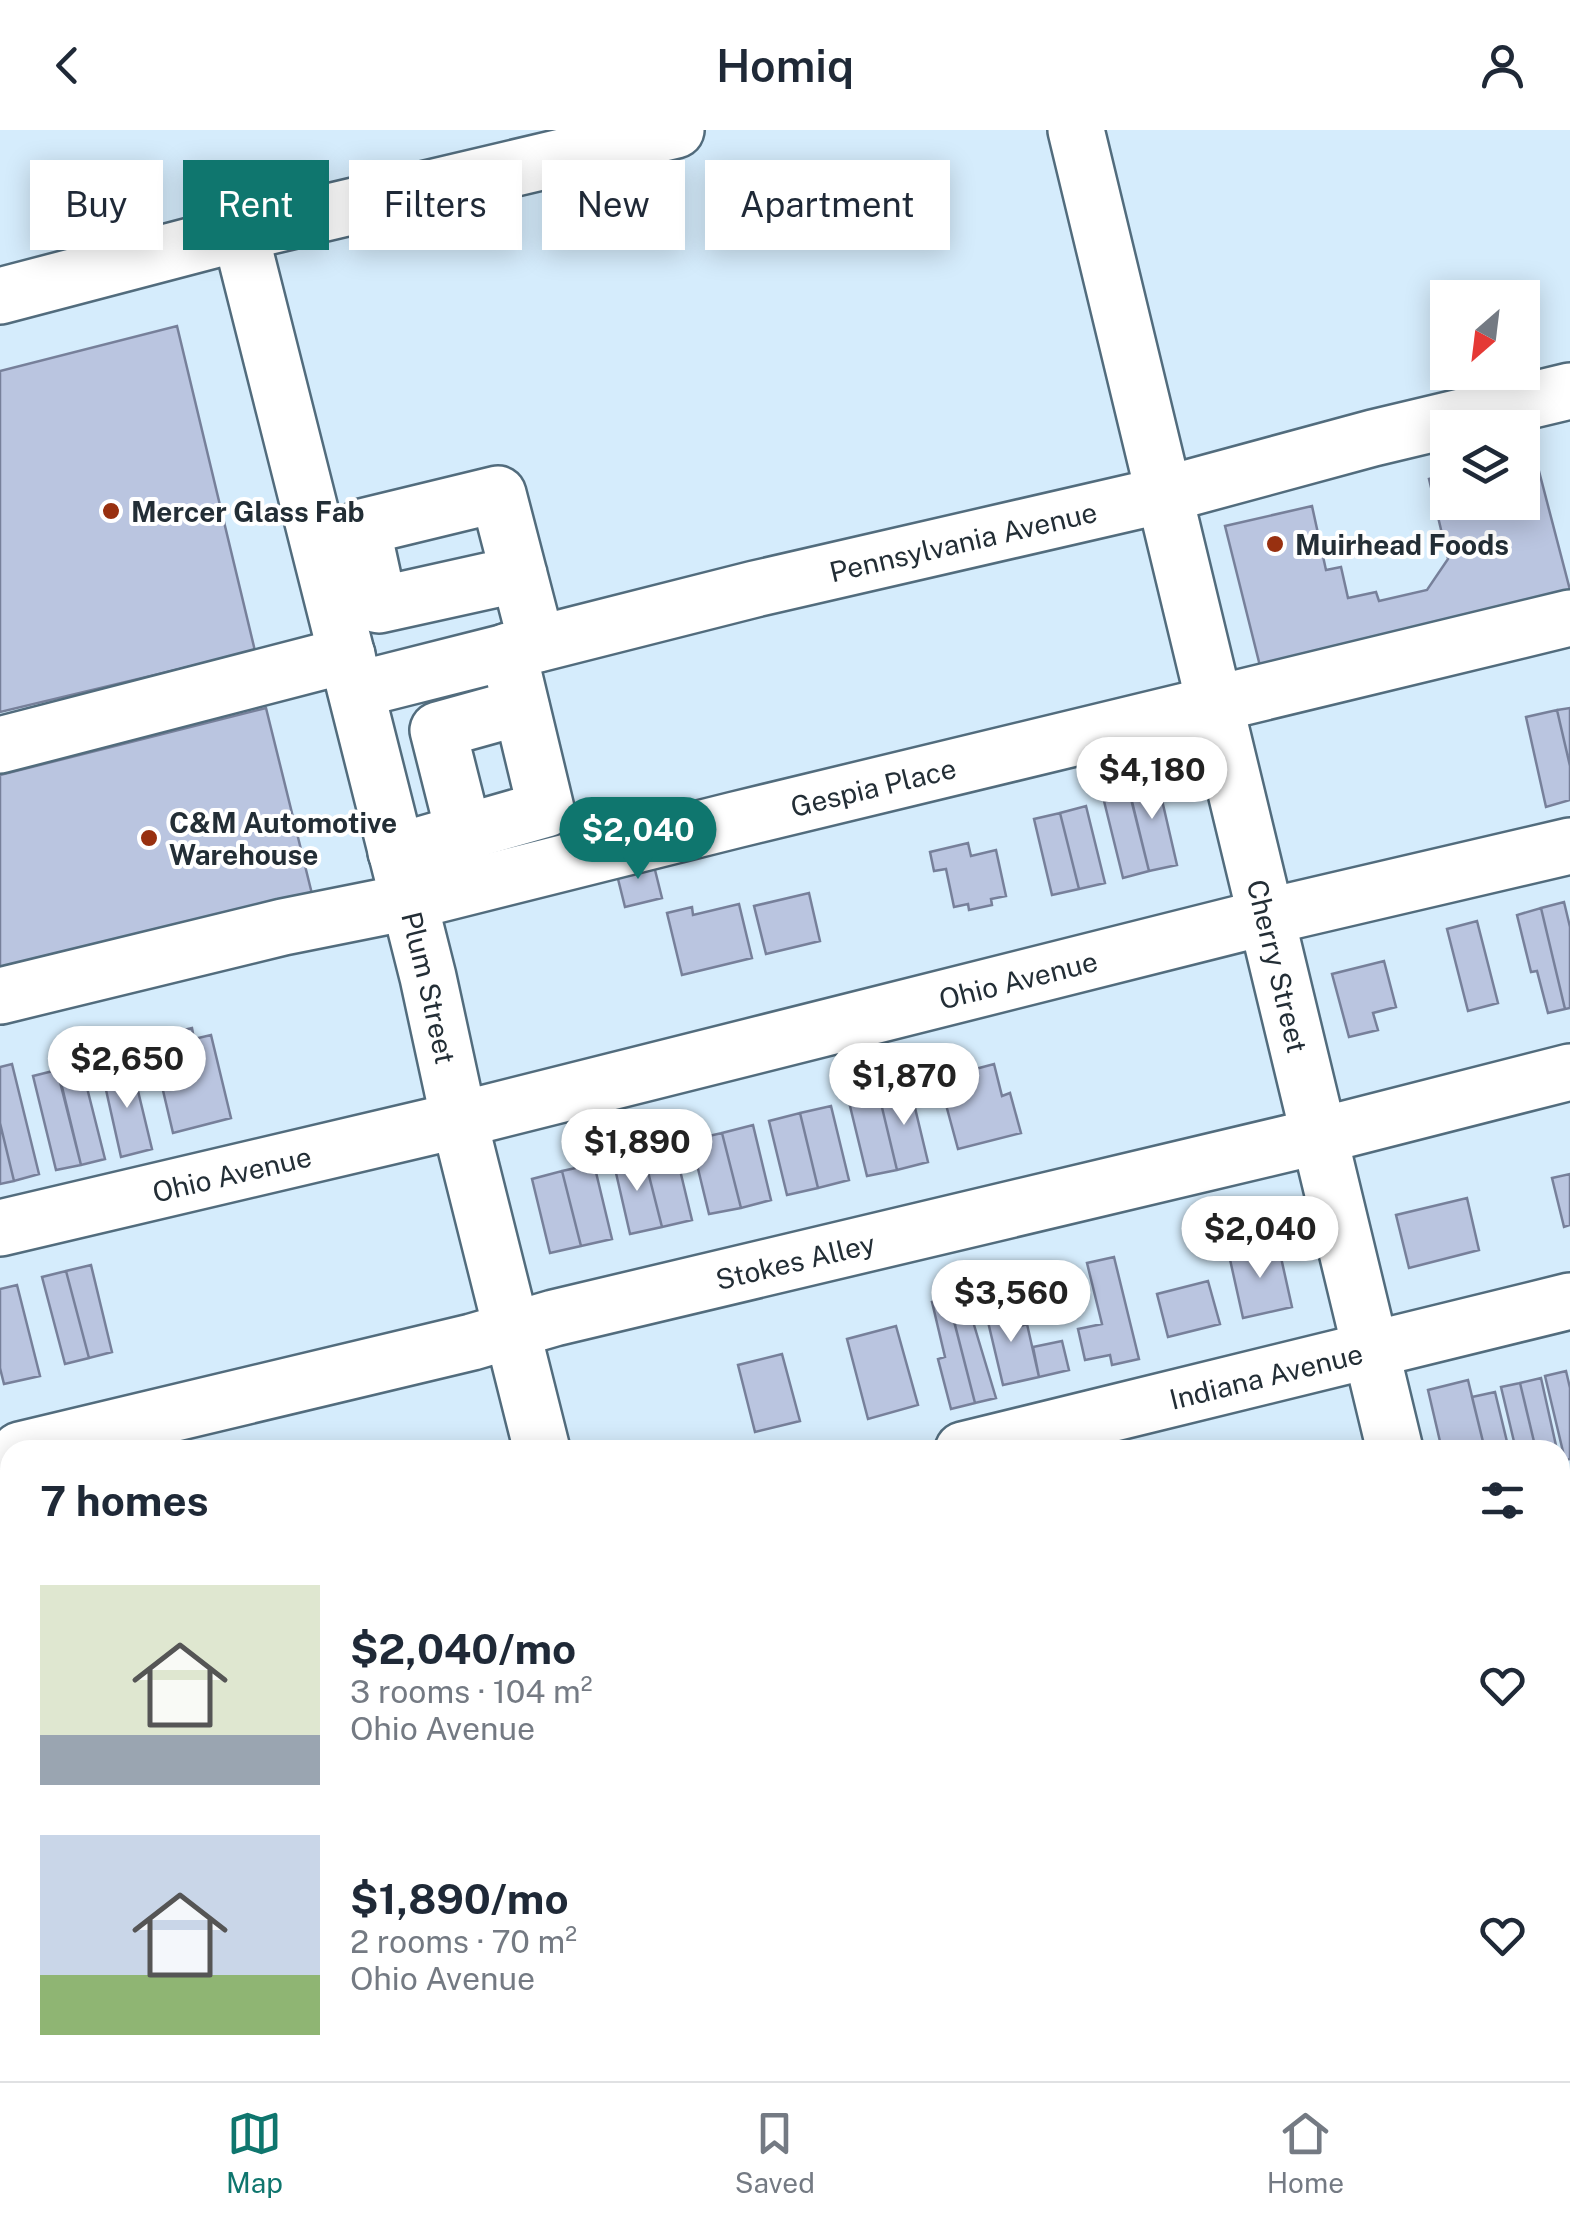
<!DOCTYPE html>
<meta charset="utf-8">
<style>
:root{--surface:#fff;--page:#f2f2f3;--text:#1f2937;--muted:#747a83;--line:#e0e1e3;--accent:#0f766e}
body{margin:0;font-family:"Public Sans",sans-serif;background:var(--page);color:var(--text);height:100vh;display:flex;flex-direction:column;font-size:38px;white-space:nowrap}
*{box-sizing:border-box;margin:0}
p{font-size:32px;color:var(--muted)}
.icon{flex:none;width:55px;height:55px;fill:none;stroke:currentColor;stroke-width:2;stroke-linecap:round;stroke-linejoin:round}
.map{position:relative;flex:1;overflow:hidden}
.drawer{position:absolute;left:0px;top:1310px;width:1570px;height:642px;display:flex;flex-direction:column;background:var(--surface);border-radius:30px 30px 0 0;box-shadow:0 5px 25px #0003}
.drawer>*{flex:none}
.hud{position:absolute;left:30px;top:30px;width:1000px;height:90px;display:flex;gap:20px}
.needle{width:65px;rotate:208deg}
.buttons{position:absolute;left:1430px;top:150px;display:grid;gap:20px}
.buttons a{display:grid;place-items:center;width:110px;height:110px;border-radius:0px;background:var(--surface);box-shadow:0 5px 25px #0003;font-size:50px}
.price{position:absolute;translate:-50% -85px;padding:0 22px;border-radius:35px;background:#fff;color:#222;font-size:32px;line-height:65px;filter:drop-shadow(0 2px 5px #0008)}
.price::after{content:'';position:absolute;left:50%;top:60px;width:30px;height:22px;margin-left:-15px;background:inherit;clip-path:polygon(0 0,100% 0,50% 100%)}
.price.active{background:var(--accent);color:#fff}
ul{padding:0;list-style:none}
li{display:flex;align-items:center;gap:30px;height:250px;padding:0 40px}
li span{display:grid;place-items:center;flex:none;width:280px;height:200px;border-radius:0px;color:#555}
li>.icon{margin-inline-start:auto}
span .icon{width:120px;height:120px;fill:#fffc;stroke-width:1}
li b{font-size:42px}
h2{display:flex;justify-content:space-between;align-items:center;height:120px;padding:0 40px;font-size:42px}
.chip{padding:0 35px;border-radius:0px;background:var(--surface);box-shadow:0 5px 25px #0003;font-size:35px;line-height:90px}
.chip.active{background:var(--accent);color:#fff}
header{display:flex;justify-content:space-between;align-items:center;height:130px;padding:0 40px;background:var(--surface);font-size:45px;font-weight:600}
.menu{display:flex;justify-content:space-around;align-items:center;height:140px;border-top:2px solid var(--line);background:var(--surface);font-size:28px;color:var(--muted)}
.menu a{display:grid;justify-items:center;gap:5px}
.menu .active{color:var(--accent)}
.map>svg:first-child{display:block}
.built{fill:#bee2fb}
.building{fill:#bac5e0;stroke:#77809a;stroke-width:2.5}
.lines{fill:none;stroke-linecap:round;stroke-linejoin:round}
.minor-casing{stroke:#526c7d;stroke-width:60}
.minor{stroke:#fff;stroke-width:55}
.poi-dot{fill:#983010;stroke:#fff;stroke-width:4}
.labels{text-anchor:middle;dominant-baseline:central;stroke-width:8;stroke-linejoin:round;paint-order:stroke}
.poi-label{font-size:28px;font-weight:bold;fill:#232e36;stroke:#fff;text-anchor:start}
.street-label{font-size:28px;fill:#232e36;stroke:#fff}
</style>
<header><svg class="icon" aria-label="back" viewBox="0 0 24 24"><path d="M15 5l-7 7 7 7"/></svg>Homiq<svg class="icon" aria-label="person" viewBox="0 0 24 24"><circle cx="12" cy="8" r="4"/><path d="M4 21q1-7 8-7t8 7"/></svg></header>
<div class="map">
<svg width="1570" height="1951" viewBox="0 0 1570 1951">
<rect width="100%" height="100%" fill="#d5ecfc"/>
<path class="built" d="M1570,1695V1897L1560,1859V1697Z"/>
<path class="building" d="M177,196L255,521L0,582V241Z
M1534,322L1570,460V481L1265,556L1225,396L1312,376L1326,440L1341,437L1348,468L1376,462L1379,471L1427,460L1448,429L1429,349L1448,344V372H1522V325Z
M266,578L314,772L0,848V645Z
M1570,578V636L1557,580Z
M1557,580L1570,636V670L1546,677L1526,587Z
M1156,644L1177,735L1149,741L1127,651Z
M1130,665L1149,741L1123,748L1104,671Z
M1086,676L1105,753L1079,759L1060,683Z
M1060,683L1079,759L1052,765L1034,689Z
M968,713L971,726L996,720L1006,766L991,769L992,775L969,780L968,774L954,777L946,739L934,741L930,722Z
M652,728L662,768L625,777L615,737Z
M809,763L820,811L766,824L754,776Z
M1564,772L1570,797V878L1565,879L1541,778Z
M739,774L752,828L682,845L667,783L692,777L693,785Z
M1541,778L1565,879L1548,883L1537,841L1531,842L1517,785Z
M1477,791L1498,873L1468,881L1447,799Z
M1384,831L1396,877L1373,883L1378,900L1349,907L1332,844Z
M192,898L194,909L211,905L231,988L173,1003L153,918L170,915L167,904Z
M79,926L105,1029L81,1035L56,932Z
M12,934L39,1044L14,1051L0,993V937Z
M994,934L1002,966L1010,963L1021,1003L958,1019L942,960L971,953L968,941Z
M132,936L152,1019L121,1027L102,942Z
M57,940L81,1035L56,1040L33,946Z
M910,957L928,1032L897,1040L879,965Z
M879,965L897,1040L867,1046L849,972Z
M831,976L849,1050L818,1058L800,983Z
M800,983L818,1058L787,1065L769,991Z
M0,993L14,1051L0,1054Z
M753,995L771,1070L741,1078L722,1003Z
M722,1003L741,1078L709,1084L691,1010Z
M674,1015L692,1090L662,1097L643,1022Z
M643,1022L662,1097L630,1104L613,1030Z
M594,1034L612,1109L581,1116L562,1041Z
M562,1041L581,1116L550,1123L532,1049Z
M1570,1044V1095L1564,1097L1552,1048Z
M1467,1068L1479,1120L1409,1138L1396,1085Z
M1278,1114L1292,1177L1243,1188L1229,1125Z
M1114,1127L1139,1229L1112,1235L1110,1225L1085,1230L1078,1199L1102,1194L1087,1133Z
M91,1135L112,1222L89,1228L66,1141Z
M66,1141L89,1228L65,1234L42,1147Z
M1208,1151L1220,1194L1168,1207L1157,1164Z
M17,1155L40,1246L4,1254L0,1238V1159Z
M948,1168L975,1273L951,1279L938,1229L945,1227L932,1172Z
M1008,1170L1014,1198L1027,1194L1039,1247L1003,1255L984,1175Z
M968,1175L996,1268L975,1273L951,1179Z
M896,1196L918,1275L868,1289L847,1209Z
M1062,1211L1069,1240L1039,1247L1033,1217Z
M782,1224L800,1291L755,1302L738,1235Z
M1566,1241L1570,1258V1329L1565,1330L1545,1246Z
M1541,1248L1557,1320H1536L1520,1253Z
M1468,1250L1485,1320H1442L1428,1260Z
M1520,1253L1536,1320H1516L1501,1257Z
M1495,1262L1509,1320H1485L1472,1267Z
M10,1637V1691L3,1693L0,1639Z
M1570,1708V1765L1560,1725V1710Z
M393,1942H417L419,1951H395Z
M417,1942H437L439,1951H419Z
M437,1942H458L460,1951H439Z
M458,1942H480L482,1951H460Z
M1035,1942H1201L1203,1951H1037Z
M1326,1942H1358L1360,1951H1328Z"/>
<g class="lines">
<g class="minor-casing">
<g id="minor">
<path id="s1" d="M1076,0L1395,1320"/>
<path id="s2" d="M240,103L428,847L459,990L542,1320"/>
<path d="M0,166L240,103L676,0"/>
<path d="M519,444L379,475L362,397L498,364L537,514"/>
<path id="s3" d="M356,560L755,459L1163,365L1373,308L1570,261"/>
<path d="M0,615L347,525"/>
<path d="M464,703L438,600L521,577"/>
<path d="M396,722L546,679L508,521"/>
<path id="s4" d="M0,866L283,797L408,772L735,690L1570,488"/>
<path id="s5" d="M0,1098L459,990L1266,787L1570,716"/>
<path id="s6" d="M20,1320L472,1212L554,1188L1319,1006L1570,942"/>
<path id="s7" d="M963,1320L1570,1171"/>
<path d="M1560,1488L1570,1485"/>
<path d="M0,1554L10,1552"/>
<path d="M692,1942L694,1951"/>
<path d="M1547,1942L1550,1951"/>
<path d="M138,1951L171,1942"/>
</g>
</g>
<use href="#minor" class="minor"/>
</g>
<g class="poi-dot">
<circle cx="111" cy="381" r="10"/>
<circle cx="1275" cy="414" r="10"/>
<circle cx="149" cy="708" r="10"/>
</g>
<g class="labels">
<g class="poi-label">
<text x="131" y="381">Mercer Glass Fab</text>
<text x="1295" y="414">Muirhead Foods</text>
<text x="169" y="692">C&amp;M Automotive<tspan x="169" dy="32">Warehouse</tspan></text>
</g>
<g class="street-label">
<text stroke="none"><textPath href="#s3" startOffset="625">Pennsylvania Avenue</textPath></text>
<text stroke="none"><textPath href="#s4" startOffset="898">Gespia Place</textPath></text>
<text stroke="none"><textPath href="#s1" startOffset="860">Cherry Street</textPath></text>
<text stroke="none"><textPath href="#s5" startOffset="1048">Ohio Avenue</textPath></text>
<text stroke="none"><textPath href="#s2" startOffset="778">Plum Street</textPath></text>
<text stroke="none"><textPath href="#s5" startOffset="238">Ohio Avenue</textPath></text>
<text stroke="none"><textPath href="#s6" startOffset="798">Stokes Alley</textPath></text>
<text stroke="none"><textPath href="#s7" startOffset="312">Indiana Avenue</textPath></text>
</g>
</g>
</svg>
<div class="buttons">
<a><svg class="needle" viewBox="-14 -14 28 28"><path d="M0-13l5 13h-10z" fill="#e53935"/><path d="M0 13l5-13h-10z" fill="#747a83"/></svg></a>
<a><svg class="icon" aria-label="layers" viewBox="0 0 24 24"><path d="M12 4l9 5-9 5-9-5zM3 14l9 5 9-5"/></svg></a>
</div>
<b class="price" style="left:1152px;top:692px">$4,180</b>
<b class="price active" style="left:638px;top:752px">$2,040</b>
<b class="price" style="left:127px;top:981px">$2,650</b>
<b class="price" style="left:904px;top:998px">$1,870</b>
<b class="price" style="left:637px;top:1064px">$1,890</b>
<b class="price" style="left:1260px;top:1151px">$2,040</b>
<b class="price" style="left:1011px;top:1215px">$3,560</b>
<div class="hud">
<a class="chip">Buy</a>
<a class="chip active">Rent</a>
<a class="chip">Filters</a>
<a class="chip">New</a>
<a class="chip">Apartment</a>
</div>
<section class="drawer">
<h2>7 homes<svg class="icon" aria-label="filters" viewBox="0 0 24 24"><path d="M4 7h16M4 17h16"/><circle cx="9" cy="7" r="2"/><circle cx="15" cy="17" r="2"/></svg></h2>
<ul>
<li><span style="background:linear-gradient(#dfe7d0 75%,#9aa5b1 0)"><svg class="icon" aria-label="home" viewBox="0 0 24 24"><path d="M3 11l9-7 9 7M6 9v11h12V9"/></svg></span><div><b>$2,040/mo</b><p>3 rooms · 104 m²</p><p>Ohio Avenue</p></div><svg class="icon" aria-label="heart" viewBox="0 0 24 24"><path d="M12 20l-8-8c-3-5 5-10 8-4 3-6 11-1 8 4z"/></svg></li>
<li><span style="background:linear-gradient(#c9d6e8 70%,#8fb573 0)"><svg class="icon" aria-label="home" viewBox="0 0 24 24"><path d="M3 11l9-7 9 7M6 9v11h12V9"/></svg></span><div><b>$1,890/mo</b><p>2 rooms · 70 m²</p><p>Ohio Avenue</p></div><svg class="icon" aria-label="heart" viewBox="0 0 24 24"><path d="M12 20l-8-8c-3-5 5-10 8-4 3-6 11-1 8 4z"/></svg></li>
</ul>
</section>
</div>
<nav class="menu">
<a class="active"><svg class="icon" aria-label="map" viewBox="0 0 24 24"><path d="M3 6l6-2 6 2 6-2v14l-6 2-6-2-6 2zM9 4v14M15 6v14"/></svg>Map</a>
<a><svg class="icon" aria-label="saved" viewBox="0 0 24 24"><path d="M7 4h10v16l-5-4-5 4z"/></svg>Saved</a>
<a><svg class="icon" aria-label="home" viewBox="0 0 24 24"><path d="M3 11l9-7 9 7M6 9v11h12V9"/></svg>Home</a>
</nav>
